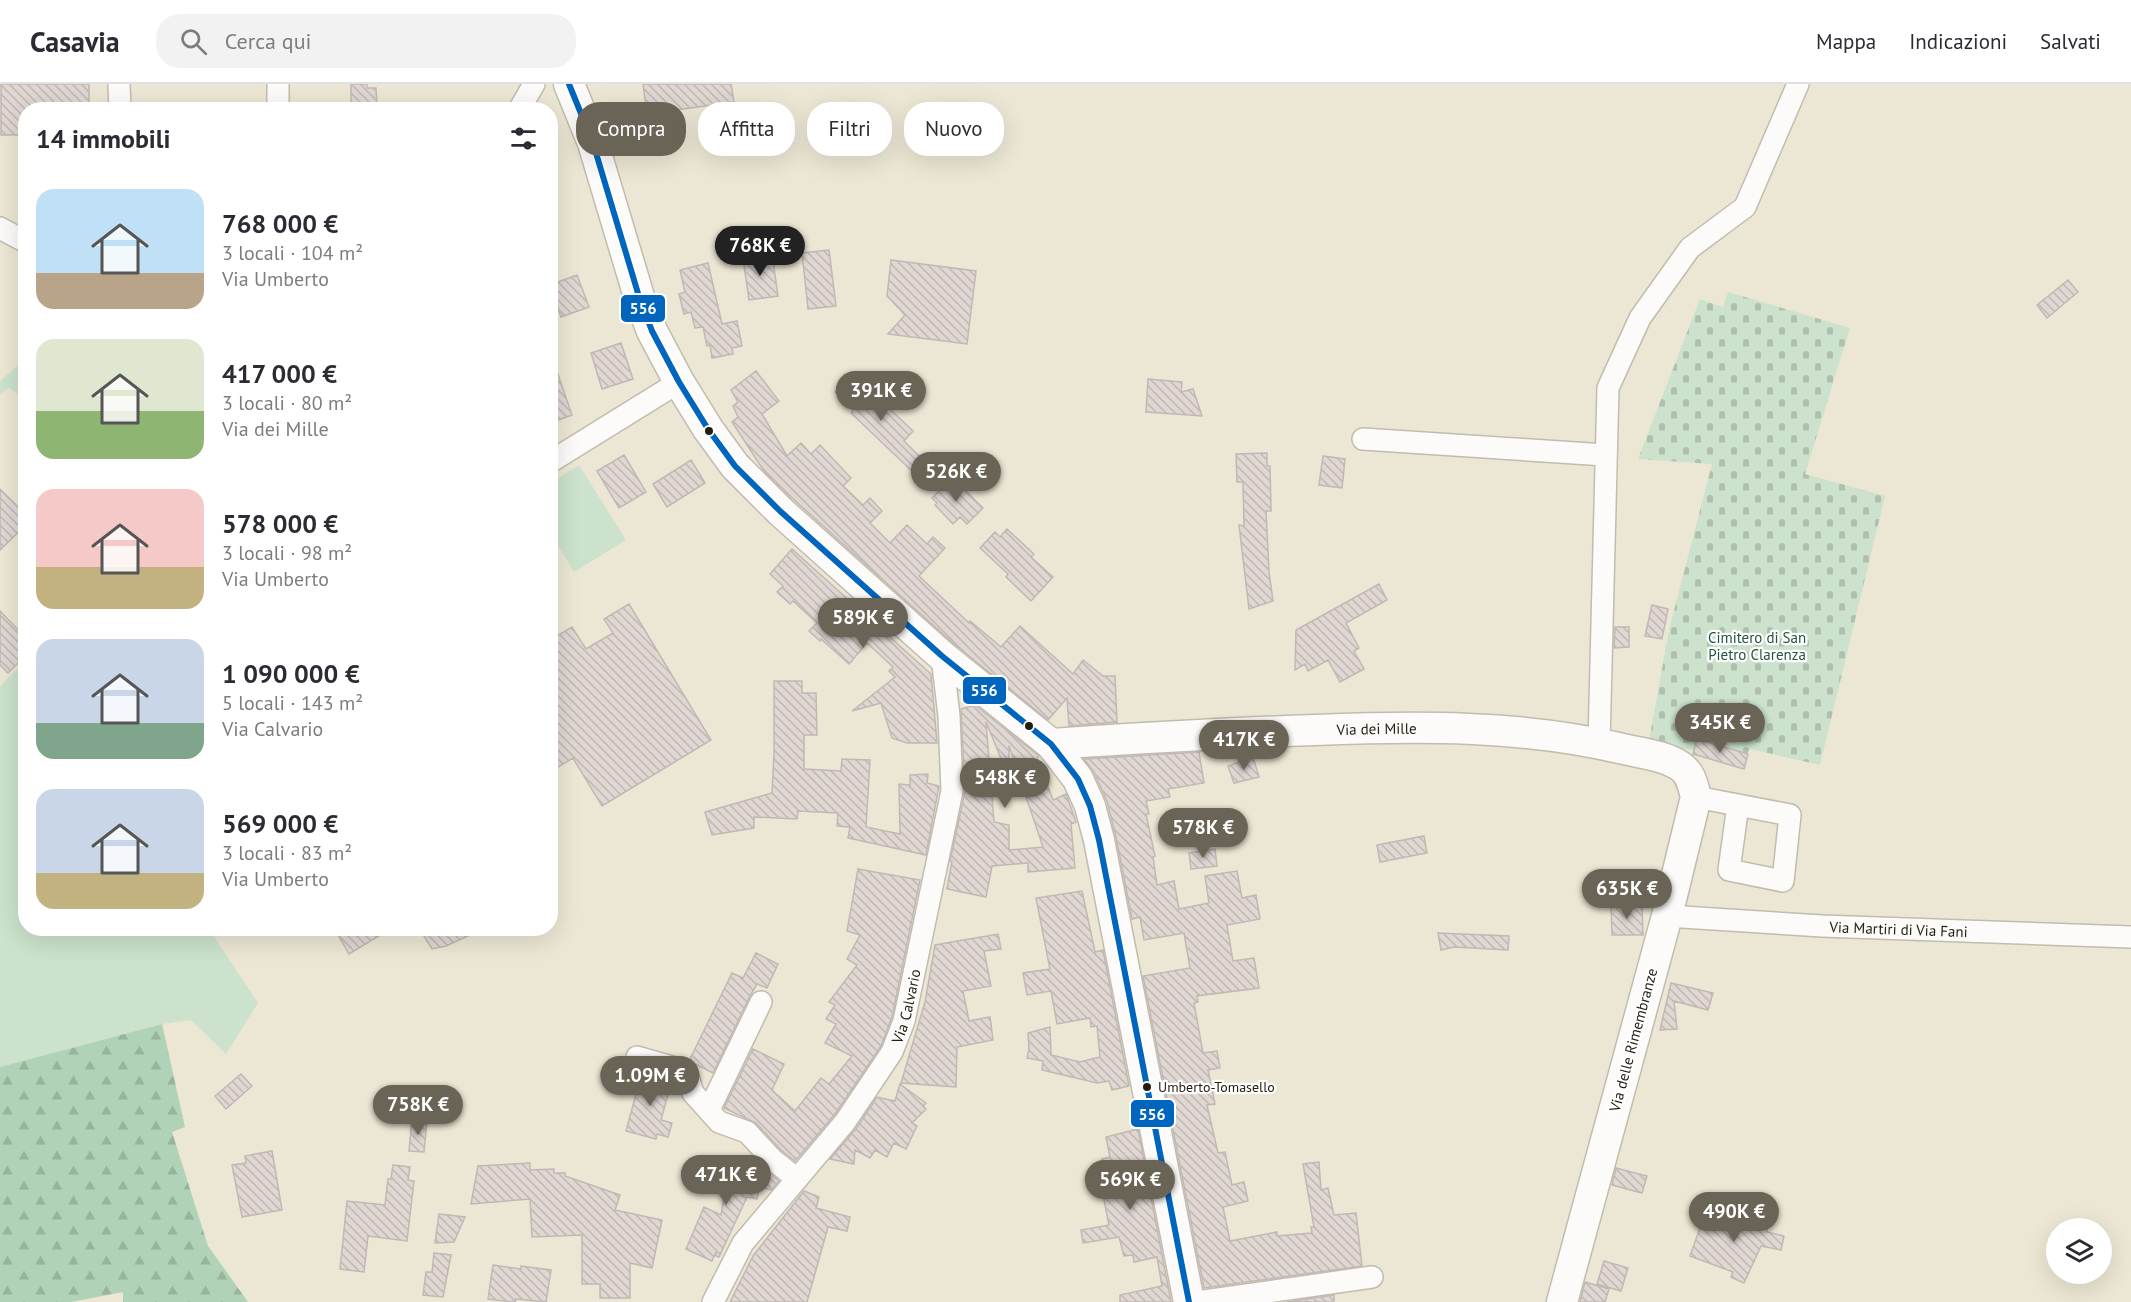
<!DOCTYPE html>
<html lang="it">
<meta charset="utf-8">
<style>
:root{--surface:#fff;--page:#f2f2f3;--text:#2b2b33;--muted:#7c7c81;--line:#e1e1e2;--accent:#696455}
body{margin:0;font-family:"PT Sans",sans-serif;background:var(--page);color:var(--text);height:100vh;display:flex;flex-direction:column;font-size:22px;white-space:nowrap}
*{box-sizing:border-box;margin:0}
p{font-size:20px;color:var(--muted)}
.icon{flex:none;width:33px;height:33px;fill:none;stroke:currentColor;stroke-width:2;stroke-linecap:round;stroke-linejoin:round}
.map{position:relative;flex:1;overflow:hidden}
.sheet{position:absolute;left:18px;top:18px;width:540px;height:834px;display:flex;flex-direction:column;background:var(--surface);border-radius:24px;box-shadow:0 6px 24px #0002}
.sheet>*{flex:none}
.top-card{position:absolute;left:576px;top:18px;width:570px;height:54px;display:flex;gap:12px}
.buttons{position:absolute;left:2046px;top:1134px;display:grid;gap:12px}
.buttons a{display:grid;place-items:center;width:66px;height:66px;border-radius:50%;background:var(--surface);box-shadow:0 6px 24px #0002;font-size:30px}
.price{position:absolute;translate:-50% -51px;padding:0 14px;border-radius:21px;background:var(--accent);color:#fff;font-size:20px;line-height:39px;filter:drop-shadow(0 2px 3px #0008)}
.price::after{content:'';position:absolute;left:50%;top:36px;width:18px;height:14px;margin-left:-9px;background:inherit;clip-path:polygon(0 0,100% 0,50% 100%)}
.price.on{background:#222;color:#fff}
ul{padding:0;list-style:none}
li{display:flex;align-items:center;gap:18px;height:150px;padding:0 18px}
li span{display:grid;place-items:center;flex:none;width:168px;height:120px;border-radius:18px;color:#555}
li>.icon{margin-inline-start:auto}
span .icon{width:72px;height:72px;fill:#fffc;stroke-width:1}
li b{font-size:26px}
h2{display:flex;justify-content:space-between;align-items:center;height:72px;padding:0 18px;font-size:26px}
.pill{padding:0 21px;border-radius:24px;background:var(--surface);box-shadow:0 6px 24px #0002;font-size:21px;line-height:54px}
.pill.on{background:var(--accent);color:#fff}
header{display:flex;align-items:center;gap:36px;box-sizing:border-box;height:84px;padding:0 30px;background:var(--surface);border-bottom:2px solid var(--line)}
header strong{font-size:28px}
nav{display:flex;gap:33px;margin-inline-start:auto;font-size:21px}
.search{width:420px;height:54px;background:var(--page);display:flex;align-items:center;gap:15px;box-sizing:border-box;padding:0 21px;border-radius:24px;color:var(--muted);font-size:22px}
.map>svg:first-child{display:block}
.grass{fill:#cce2cc}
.forest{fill:url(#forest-firs)}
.cemetery{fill:url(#cemetery-stones)}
.building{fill:url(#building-back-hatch);stroke:#c0b8b4;stroke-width:1.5;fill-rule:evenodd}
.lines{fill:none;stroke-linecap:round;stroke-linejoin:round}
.minor-casing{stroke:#c1bcae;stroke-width:24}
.secondary-casing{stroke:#c1bcae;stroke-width:33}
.minor{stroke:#fcfbf9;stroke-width:21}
.secondary{stroke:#fcfbf9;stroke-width:30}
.bus-1-casing{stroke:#fff;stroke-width:10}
.bus-1{stroke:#0065bd;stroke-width:6}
.bus-dot{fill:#221e11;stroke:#fff;stroke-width:2}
.labels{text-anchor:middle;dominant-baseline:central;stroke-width:4.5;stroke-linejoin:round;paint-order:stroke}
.bus-label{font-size:14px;fill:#221e11;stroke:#fff;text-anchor:start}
.park-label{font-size:15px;fill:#20543c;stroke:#fff}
.street-label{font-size:15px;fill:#221e11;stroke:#fff}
.line-badge{stroke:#fff;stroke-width:2}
.badge-label{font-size:16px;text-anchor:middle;font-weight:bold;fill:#fff}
</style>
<header>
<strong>Casavia</strong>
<div class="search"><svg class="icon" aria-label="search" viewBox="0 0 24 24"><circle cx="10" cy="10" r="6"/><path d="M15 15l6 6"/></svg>Cerca qui</div>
<nav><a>Mappa</a><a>Indicazioni</a><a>Salvati</a></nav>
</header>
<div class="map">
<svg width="2131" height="1218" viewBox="0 0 2131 1218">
<defs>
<pattern id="forest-firs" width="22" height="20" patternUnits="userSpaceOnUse" patternTransform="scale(1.5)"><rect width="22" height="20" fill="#b0d2b7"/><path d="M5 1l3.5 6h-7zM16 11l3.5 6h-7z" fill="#97b49c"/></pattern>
<pattern id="cemetery-stones" width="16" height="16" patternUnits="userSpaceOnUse" patternTransform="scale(1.5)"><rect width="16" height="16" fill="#cce2cc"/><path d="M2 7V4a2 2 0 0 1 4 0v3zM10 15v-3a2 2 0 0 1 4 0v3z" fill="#afc1ae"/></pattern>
<pattern id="building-back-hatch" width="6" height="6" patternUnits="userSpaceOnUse" patternTransform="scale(1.5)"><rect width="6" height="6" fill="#e0d7d3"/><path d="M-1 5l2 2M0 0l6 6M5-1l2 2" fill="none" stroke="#c0b8b4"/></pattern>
</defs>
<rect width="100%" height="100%" fill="#ece6d4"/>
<path class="grass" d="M17,282L25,291V315L9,304L0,310V297Z
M579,381L626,456L574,488L551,450L550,399Z
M25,577L26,844L209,845L258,919L226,970L191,936L162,940L0,983V602Z"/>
<path class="forest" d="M162,940L185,1043L172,1048L208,1162L248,1218H123V1208L71,1218H0V983Z"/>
<path class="cemetery" d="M1728,208L1850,244L1805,390L1885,412L1820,681L1750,665L1742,677L1649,657L1669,546L1712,380L1638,375L1700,215L1723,223Z"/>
<path class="building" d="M1,0H89V26H26V51H1Z
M351,0H367V4H376L377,22H351Z
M643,0H731L734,18L647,30Z
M829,166L836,222L808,225L802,169Z
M772,170L778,212L749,216L743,174Z
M891,176L976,187L967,260L888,250L905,231L887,212Z
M708,179L722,240L737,237L742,262L732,264L733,270L712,274L710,261L707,262L703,243L695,244L691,228L684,230L679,210L685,208L680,186Z
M577,191L589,223L561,233L550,201Z
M2068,196L2078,208L2047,234L2037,221Z
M621,259L633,295L602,305L591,269Z
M550,276H553L572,331L550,339Z
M756,287L779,317L762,330L787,372L801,359L811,370L820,361L851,394L843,402L863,421L870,414L882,427L870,439L890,459L907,441L927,460L933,453L945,464L919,492L969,539L970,537L1001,563L1020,542L1073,590L1083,576L1103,592H1115L1117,638L1069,642L1067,614L1048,636L953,559L792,414L764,387L732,338L738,333L733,322L738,318L731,306Z
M855,292L913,347L904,357L927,380L916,391L851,329L854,325L835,308L846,296L849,299Z
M1148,295L1182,298L1181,308L1193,305L1202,332L1146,328Z
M1267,369V382H1270L1271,427H1266L1269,488L1273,517L1249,525L1239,441L1244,442L1243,398H1237L1236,370Z
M624,371L646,408L619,424L597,387Z
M1323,372L1345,375L1342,404L1319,401Z
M691,376L705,399L667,423L653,400Z
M952,393L983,424L967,440L960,433L953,440L935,421L937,419L932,414Z
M0,405L26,431V441L0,466Z
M1007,445L1034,470L1031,473L1053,493L1031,517L1006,493L1008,490L980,464L995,448L1000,453Z
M792,465L931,590L937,659H907L892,654L881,619L852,627L895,593L889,587L893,583L867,559L849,580L821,555L820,557L809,547L817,539L793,517L790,520L777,508L783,502L770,490Z
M1379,500L1387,516L1346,539L1359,564L1354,567L1364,585L1340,598L1328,576L1308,587L1305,580L1295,586L1296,546Z
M629,520L711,656L602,722L573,674L550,688V556L572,543L586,565L613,549L604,535Z
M1652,521L1668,525L1662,555L1645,552Z
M0,527L26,554V571L8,589L0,581Z
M1615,543H1629V563L1614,564Z
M774,597H802V609H816L817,651H804V685L841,687L842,675L870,676L866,743L900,750L899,700L910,701V691L928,690L927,699L939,702L926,771L848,754L850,743L837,742L838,729L798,727L797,735L754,733V744L712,751L705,728L772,709L774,669Z
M975,621L1039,672L1037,674L1053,716L1066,710L1076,738L1071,740L1075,784L1028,788V779L992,782L986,813L947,805L952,777H950L965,708L961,625ZM986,638L1009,694V662L1043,763L1009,766V741L994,738Z
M1697,655L1748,670L1744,685L1693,670Z
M1199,668L1204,699L1168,705L1170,713L1146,717L1149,730H1146L1155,772L1153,773L1157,801L1174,797L1179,825L1209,819L1205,792L1237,787L1242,814L1256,811L1260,835L1227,841L1233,877L1254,874L1259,904L1197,912L1198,918L1194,919L1203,969L1217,967L1220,984L1208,986L1215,1020L1207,1021L1218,1069L1225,1068L1232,1101L1244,1098L1248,1117L1223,1123L1230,1157L1277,1148V1152L1312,1149L1311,1143H1314L1303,1080L1319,1078L1321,1106L1328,1104L1334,1131L1356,1129L1362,1182L1204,1204L1143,892L1190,884L1184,849L1144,856L1140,833L1132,835L1116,753L1107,717L1094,688L1084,675Z
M1253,673L1259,693L1234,699L1228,682Z
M1424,752L1427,769L1380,778L1377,761Z
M1215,765L1217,782L1191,785L1189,769Z
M858,785L920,796L892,933L881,962L835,1030L795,1077L781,1066L756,1039L724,1024L753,965L784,980L772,1006L795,1027L821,994L829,1000L852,972L825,959L836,940L826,935L835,921L829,918L857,881L847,875L860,851L847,847Z
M1082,807L1095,868L1103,866L1129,1002L1112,1006L1109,997L1097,999L1042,986L1043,977L1027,974L1029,965L1028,949L1050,943L1051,971L1080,978L1100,973L1097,942L1091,943L1090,934L1057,940L1051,907L1027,911L1023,889L1050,885L1036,814Z
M1642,821L1643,851H1612L1611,822Z
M334,844H392L349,870Z
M419,844H485L446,862L432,865Z
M1438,849L1509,852L1508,866L1454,863L1441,866Z
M998,850L1001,865L984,867L991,902L963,907L969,937L990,933L993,956L957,963L956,1003L901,999L925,918L935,861Z
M756,869L778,880L767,904L757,900L750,912L713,989L697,981L690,975L732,889L743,894Z
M1671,899L1713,909L1708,926L1674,917L1677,945L1660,946Z
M642,988L672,996L661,1036L672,1039L668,1053L657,1050L656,1055L626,1047Z
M241,990L252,1002L226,1025L215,1012Z
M900,1000L926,1019L923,1022L926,1025L912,1039L917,1042L906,1065L894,1059L887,1073L875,1066L870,1074L855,1066L854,1080L830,1075L856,1045L877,1013L895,1017Z
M412,1036L427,1037L424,1068L409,1067Z
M1138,1045L1171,1218H1120V1211L1162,1202L1157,1173L1134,1178L1133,1171L1124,1172L1119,1153L1083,1159L1081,1146L1109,1141L1100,1097L1107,1096L1102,1075L1110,1073L1106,1053Z
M272,1067L282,1126L242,1133L232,1081L246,1079L245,1072Z
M701,1078L749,1087L750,1083L765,1086L779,1097L771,1106L759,1103L757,1115L747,1113L719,1173L716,1172V1168L712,1177L686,1165L704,1123L721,1131L726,1099L698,1094Z
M530,1079V1086L554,1085V1089H565V1092L620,1111L615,1126L662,1136L652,1184L630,1179V1214H600V1200H582V1151L532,1153L530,1115L471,1120L478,1082Z
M393,1081L410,1083L408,1096L414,1097L407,1157L368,1152L364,1188L340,1185L347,1117L385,1121L388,1095H391Z
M1616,1084L1647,1092L1642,1109L1612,1101Z
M804,1107L819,1113L816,1124L850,1133L847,1147L828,1143L807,1218H730L753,1172Z
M1740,1128L1756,1131L1768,1130L1767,1148L1784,1152L1781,1166L1761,1162L1744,1199L1731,1193L1733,1188L1690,1172L1705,1130L1737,1141Z
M439,1130L465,1133L454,1158L435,1159Z
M434,1169L451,1171L443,1213L423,1211L426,1188H432Z
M1604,1177L1628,1184L1621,1207L1597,1200Z
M493,1181L521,1185V1182L551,1186L546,1218L516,1215L515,1218H512L488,1215Z
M1585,1198L1609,1205L1605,1218H1580Z
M1334,1211V1218H1287Z"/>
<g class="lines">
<g class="minor-casing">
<g id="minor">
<path d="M119,0L120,26"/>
<path d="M278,0V26"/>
<path d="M519,26L534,0"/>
<path d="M0,144L26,158"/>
<path d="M1363,355L1605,371"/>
<path d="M550,378L679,298"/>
<path d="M1599,659L1608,304L1640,234L1690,164L1745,123L1798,0"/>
<path d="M1696,713L1790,731L1783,797L1729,786L1738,721"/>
<path id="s1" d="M1667,832L1822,842L2131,853"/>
<path d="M637,973L686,987L693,1009L719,1038L747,1048L772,1075L797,1095"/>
<path d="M709,1026L761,918"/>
<path id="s2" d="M713,1218L743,1159L845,1038L892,968L904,937L952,707L949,632L942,572"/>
<path d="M1197,1218L1372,1193"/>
</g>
</g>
<g class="secondary-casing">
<g id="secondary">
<path d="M569,0L593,59L640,216L652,247L679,298L708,345L735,382L780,427L942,572L1051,660L1078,695L1090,722L1099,756L1189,1218"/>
<path id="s3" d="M1051,660C1139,654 1227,649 1315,646C1417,642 1520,641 1619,664C1639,669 1663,671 1680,682C1691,689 1693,702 1696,713L1667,832L1562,1218"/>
</g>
</g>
<use href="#minor" class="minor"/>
<use href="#secondary" class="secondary"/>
<g class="bus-1-casing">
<path id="bus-1" d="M569,0L593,59L640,216L652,247L679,298L708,345L735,382L780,427L942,572L1051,660L1078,695L1090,722L1099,756L1189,1218"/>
</g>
<use href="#bus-1" class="bus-1"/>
</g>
<g class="bus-dot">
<circle cx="709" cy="347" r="5"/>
<circle cx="1029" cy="642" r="5"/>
<circle cx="1147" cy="1003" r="5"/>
</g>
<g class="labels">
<g class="bus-label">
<text x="1158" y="1003">Umberto-Tomasello</text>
</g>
<g class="park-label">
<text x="1757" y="553">Cimitero di San<tspan x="1757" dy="17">Pietro Clarenza</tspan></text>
</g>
<g class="street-label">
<text stroke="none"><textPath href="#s3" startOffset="326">Via dei Mille</textPath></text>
<text stroke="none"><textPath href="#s1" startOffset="232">Via Martiri di Via Fani</textPath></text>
<text stroke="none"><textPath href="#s2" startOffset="357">Via Calvario</textPath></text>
<text transform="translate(1633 956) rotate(-75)">Via delle Rimembranze</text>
</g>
</g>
<g class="line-badge">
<rect x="620" y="210" width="46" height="29" rx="6" fill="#0065bd"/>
<rect x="962" y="592" width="45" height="29" rx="6" fill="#0065bd"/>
<rect x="1130" y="1015" width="45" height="29" rx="6" fill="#0065bd"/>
</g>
<g class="badge-label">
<text x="643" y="230">556</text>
<text x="984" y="612">556</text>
<text x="1152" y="1036">556</text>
</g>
</svg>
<div class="buttons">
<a><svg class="icon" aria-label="layers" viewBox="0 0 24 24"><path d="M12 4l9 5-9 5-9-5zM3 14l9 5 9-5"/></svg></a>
</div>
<b class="price on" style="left:760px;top:193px">768K €</b>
<b class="price" style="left:881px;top:338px">391K €</b>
<b class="price" style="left:956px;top:419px">526K €</b>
<b class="price" style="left:863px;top:565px">589K €</b>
<b class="price" style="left:1720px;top:670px">345K €</b>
<b class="price" style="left:1244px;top:687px">417K €</b>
<b class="price" style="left:1005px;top:725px">548K €</b>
<b class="price" style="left:1203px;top:775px">578K €</b>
<b class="price" style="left:1627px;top:836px">635K €</b>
<b class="price" style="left:650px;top:1023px">1.09M €</b>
<b class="price" style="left:418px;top:1052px">758K €</b>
<b class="price" style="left:726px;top:1122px">471K €</b>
<b class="price" style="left:1130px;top:1127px">569K €</b>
<b class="price" style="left:1734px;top:1159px">490K €</b>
<div class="top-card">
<a class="pill on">Compra</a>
<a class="pill">Affitta</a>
<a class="pill">Filtri</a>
<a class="pill">Nuovo</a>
</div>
<section class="sheet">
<h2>14 immobili<svg class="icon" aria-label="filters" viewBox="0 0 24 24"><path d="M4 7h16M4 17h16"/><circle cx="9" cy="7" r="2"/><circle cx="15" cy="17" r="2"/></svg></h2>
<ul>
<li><span style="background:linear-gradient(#bfe0f5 70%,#b9a48a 0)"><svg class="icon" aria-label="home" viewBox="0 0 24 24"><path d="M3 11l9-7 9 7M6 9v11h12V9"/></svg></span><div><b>768 000 €</b><p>3 locali · 104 m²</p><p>Via Umberto</p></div></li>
<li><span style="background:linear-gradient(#dfe7d0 60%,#8fb573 0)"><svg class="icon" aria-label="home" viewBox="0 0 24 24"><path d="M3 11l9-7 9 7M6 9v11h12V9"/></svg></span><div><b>417 000 €</b><p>3 locali · 80 m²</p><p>Via dei Mille</p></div></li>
<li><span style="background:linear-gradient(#f6c9c9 65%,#c2b280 0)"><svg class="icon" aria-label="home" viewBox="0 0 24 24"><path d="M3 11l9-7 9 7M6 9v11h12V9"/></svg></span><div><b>578 000 €</b><p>3 locali · 98 m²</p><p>Via Umberto</p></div></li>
<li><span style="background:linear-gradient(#c9d6e8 70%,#7fa58c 0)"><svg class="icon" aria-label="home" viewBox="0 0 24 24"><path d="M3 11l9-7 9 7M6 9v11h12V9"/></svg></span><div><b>1 090 000 €</b><p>5 locali · 143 m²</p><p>Via Calvario</p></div></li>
<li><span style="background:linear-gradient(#c9d6e8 70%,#c2b280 0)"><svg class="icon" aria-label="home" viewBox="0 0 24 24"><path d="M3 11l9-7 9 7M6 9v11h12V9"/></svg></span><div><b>569 000 €</b><p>3 locali · 83 m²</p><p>Via Umberto</p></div></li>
</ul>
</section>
</div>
